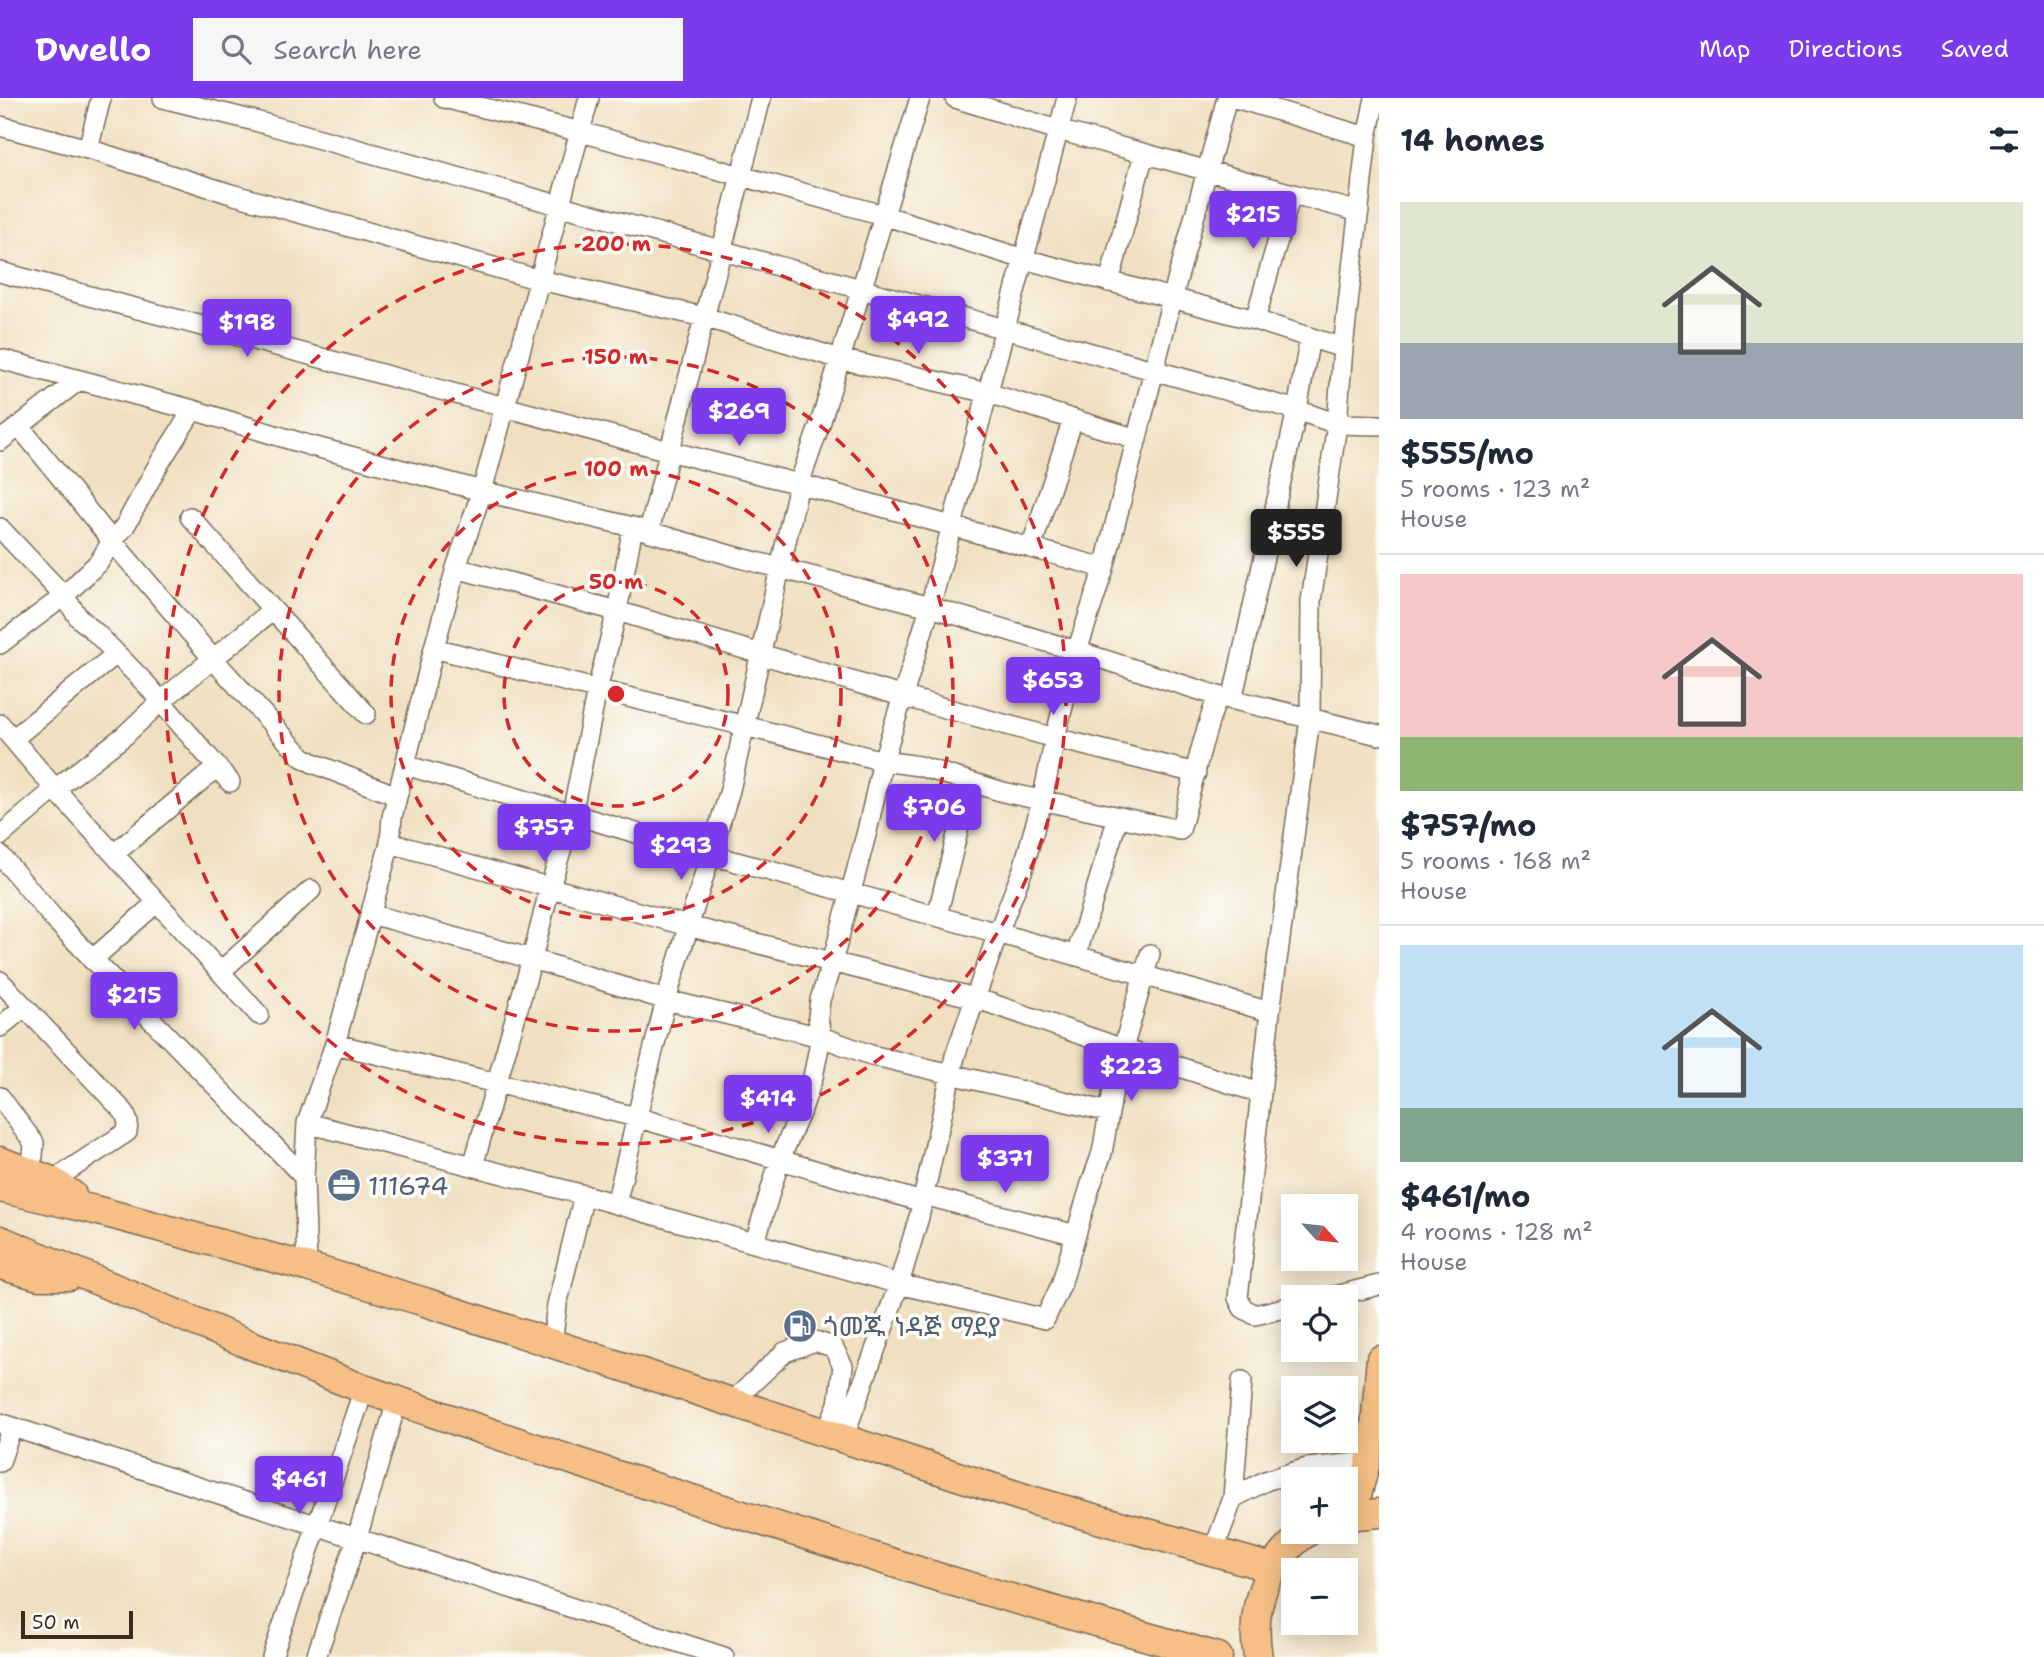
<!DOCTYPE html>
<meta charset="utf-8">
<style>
:root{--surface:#fff;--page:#f6f6f7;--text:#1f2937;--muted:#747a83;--line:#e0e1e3;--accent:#7c3aed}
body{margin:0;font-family:"Shantell Sans","Noto Sans Ethiopic",sans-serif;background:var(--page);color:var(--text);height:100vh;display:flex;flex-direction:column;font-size:26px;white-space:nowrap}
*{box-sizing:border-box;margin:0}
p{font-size:23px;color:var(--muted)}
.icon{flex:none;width:38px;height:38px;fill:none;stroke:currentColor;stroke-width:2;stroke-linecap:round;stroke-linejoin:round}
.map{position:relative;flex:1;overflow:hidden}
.drawer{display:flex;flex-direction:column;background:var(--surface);width:665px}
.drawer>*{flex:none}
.needle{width:46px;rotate:117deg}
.fabs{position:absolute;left:1281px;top:1096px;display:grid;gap:14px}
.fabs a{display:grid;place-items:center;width:77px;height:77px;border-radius:0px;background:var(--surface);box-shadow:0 4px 18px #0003;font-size:35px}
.scale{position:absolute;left:21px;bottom:18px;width:112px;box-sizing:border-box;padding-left:7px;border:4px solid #3b2a1e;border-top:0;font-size:19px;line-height:24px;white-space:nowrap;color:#3b2a1e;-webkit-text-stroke:5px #fdfcf7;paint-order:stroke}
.price{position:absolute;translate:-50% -60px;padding:0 16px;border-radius:7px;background:var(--accent);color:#fff;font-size:23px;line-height:46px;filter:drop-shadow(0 2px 4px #0008)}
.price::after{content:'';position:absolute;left:50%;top:42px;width:21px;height:16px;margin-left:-10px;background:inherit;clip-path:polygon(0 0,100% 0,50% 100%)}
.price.active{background:#222;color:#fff}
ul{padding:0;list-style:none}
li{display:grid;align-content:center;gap:14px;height:371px;padding:0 21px}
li+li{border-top:2px solid var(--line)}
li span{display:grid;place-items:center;height:217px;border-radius:0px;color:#555}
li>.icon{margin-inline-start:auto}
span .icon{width:126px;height:126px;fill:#fffc;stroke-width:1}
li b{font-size:30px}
h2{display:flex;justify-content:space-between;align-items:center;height:84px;padding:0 21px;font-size:30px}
header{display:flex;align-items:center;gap:42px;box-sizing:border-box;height:98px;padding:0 35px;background:var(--accent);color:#fff}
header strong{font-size:33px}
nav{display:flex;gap:38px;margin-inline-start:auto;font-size:24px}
.search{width:490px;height:63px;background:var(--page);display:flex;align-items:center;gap:18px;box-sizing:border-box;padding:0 24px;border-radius:0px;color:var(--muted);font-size:26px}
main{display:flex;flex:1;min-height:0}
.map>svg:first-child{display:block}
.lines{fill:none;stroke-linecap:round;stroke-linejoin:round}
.minor-casing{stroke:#7a6a57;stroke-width:22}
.major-casing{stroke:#7a6a57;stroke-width:27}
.highway-casing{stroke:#7a6a57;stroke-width:31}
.minor{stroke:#fff;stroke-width:19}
.major{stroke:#f5bf86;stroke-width:24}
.highway{stroke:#f5bf86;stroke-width:28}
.ring{fill:none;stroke:#d62828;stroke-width:3.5;stroke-dasharray:12 9}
.labels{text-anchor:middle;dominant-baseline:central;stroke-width:7;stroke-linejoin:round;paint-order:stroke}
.service-label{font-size:26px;fill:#4e5e75;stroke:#fdfcf7;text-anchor:start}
.centre{fill:#d62828;stroke:#fdfcf7;stroke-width:3.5}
.ring-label{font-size:21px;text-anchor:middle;font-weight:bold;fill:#d62828;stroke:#fdfcf7;stroke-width:7;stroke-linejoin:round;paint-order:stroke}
</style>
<header>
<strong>Dwello</strong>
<div class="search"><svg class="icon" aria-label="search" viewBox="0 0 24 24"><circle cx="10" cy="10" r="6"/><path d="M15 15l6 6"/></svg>Search here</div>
<nav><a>Map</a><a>Directions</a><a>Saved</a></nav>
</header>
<main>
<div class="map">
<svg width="1379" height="1559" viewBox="0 0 1379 1559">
<rect width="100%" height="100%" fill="#fdfcf7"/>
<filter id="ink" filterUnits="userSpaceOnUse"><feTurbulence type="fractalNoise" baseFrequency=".0143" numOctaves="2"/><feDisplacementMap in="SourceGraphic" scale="14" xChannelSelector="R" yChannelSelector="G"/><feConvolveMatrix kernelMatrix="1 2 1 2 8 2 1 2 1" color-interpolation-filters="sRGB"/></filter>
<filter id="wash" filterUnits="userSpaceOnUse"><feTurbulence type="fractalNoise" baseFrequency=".00686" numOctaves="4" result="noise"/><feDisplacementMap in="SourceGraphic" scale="28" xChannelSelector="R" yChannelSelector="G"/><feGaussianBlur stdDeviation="1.57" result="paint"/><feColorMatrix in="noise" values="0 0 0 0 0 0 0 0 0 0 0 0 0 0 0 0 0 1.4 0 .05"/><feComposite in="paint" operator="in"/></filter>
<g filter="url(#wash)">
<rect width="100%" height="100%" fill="#f0e0c1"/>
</g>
<g filter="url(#ink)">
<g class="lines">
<g class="minor-casing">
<path id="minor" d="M163,0L255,23L1297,312L1337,326L1379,327
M444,0L581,34L883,117L1024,161L1255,222L1343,250
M955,0L1058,32L1359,114
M1067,0L930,509L883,663L919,668L1003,694L1180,732C1193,687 1201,641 1218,598
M1235,0L1367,39
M0,28L88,51L231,96L540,182L704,219L840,261L988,295L1137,341
M88,51L101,0
M0,174L669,353L799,386L1104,470
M1109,184L1144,56
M1255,222L1291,96
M0,261L193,312L308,347L482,393L633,429L733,458L930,509L1077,553L1218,598L1379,637
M19,328L112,443L213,561L273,512
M0,343L79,282
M190,419L366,616
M0,430L64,498L79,520L96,535L146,586L230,684
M649,433L761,0
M1031,450L1073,321
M456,470L617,513L901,598L1055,640L1196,675
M0,546L64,498L99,464L112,443L125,428L157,369L193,312
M434,550C583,589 733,624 883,663L867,733L832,865L820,902L818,919L821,939L871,957L1109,1014
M1232,602L1297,312L1310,239
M0,626L55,691L259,917
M13,641L116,556
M405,667L711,757L998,835L1270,914
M0,738L55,691L124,638L161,603L213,561L302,659L313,665L397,698
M114,756L217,669
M0,757L55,822L304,1079
M371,816L532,861L666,902L821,939L813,979L803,1008L780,1061L755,1144
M937,818L970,684
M1150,856L1123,951L1260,995
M1076,858L1118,719
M92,862L156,805
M220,874L311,792
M0,883L125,1015L128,1025L127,1034L52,1083
M0,929L23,910
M335,946L636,1019L922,1104
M0,999L34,1045L33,1058L26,1074
M307,1025L584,1097L899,1186L1045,1221L1061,1187L1090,1089L1102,1055L1116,975L1123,951L975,900L688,828L390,745
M473,1068L532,861L550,789L572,716L597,592L617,513L633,429
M924,1097L1076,1137
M616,1106L649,969L666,902L730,692L799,386L821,323L920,0
M307,1169L304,1079L307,1025L335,946L390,745L392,719L434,550L456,470L482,393L589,0
M1331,1199L1379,1187
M1293,1208L1255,1217L1243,1210L1238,1200L1270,914L1310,621L1311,503L1337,326L1343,250L1367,39L1375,0
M552,1246L557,1207L584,1097
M732,1304L785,1254L815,1243L833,1249L843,1268L838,1306L826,1335
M0,1325L724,1559
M843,1341L899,1186L919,1119L955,958L998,835L1023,771L1042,703L1055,640L1077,553L1104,470L1172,201L1227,0
M0,1364L12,1329
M1233,1400L1242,1283
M1213,1454L1233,1400L1265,1383L1307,1370L1368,1364
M272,1559L364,1291
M316,1559L357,1440L397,1303"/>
</g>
<g class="major-casing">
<path id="major" d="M1354,1416L1368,1364L1372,1339L1379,1260"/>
</g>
<g class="highway-casing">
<path id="highway" d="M0,1063L52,1083L72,1097
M0,1090L95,1112L307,1169L425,1204L1034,1403L1272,1470
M0,1142L251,1247L364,1291L474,1329L607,1374L944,1481L1218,1559
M0,1167L39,1178H69
M1346,1418L1379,1415
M1258,1559C1249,1510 1266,1461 1309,1433"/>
</g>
<use href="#minor" class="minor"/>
<use href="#major" class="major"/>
<use href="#highway" class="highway"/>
</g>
</g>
<g class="ring">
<circle cx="616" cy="596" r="112"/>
<circle cx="616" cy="596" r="225"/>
<circle cx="616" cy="596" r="337"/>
<circle cx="616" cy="596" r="450"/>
</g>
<defs>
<g id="office-disc" transform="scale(1.75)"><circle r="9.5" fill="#5c6f8a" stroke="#fdfcf7"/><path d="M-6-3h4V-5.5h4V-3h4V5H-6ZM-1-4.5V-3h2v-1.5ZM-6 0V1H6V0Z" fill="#fff"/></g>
<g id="fuel-disc" transform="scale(1.75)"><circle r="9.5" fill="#5c6f8a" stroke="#fdfcf7"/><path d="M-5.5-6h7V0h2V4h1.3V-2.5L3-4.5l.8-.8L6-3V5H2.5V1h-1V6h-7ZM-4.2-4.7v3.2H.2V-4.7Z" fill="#fff"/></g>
</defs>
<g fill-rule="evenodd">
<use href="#office-disc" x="344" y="1087"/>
<use href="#fuel-disc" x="800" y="1228"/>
</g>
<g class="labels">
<g class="service-label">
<text x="368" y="1087">111674</text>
<text x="824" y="1228">ጎመጁ ነዳጅ ማደያ</text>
</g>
</g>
<circle cx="616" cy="596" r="10" class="centre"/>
<g class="ring-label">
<text x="616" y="153">200 m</text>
<text x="616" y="266">150 m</text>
<text x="616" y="378">100 m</text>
<text x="616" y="491">50 m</text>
</g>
</svg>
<div class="fabs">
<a><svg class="needle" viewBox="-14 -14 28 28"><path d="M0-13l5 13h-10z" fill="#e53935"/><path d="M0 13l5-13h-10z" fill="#747a83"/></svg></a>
<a><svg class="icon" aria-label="locate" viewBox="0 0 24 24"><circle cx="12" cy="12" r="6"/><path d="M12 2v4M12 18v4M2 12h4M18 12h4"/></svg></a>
<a><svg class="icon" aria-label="layers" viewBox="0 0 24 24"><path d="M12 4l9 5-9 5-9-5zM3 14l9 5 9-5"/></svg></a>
<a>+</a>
<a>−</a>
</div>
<div class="scale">50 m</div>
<b class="price" style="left:1253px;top:153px">$215</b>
<b class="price" style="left:918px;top:258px">$492</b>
<b class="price" style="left:247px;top:261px">$198</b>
<b class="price" style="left:739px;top:350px">$269</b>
<b class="price active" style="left:1296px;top:471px">$555</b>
<b class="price" style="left:1053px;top:619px">$653</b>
<b class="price" style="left:934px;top:746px">$706</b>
<b class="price" style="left:544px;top:766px">$757</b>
<b class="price" style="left:681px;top:784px">$293</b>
<b class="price" style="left:134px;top:934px">$215</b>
<b class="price" style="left:1131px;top:1005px">$223</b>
<b class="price" style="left:768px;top:1037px">$414</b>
<b class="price" style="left:1005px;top:1097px">$371</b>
<b class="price" style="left:299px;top:1418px">$461</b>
</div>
<section class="drawer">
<h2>14 homes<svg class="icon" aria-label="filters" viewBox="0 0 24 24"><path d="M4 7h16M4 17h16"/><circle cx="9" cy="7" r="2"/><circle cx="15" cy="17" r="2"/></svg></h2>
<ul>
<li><span style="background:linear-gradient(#dfe7d0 65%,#9aa5b1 0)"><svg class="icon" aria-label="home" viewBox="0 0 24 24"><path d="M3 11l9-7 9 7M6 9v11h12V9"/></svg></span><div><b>$555/mo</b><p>5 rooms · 123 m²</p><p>House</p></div></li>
<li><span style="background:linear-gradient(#f6c9c9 75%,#8fb573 0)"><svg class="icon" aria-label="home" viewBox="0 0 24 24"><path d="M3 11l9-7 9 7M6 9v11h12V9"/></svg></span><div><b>$757/mo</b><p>5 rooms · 168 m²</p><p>House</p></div></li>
<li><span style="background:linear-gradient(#bfe0f5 75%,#7fa58c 0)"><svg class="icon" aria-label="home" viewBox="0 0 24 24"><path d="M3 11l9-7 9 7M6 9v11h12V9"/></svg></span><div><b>$461/mo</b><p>4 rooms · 128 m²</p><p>House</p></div></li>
</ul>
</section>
</main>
